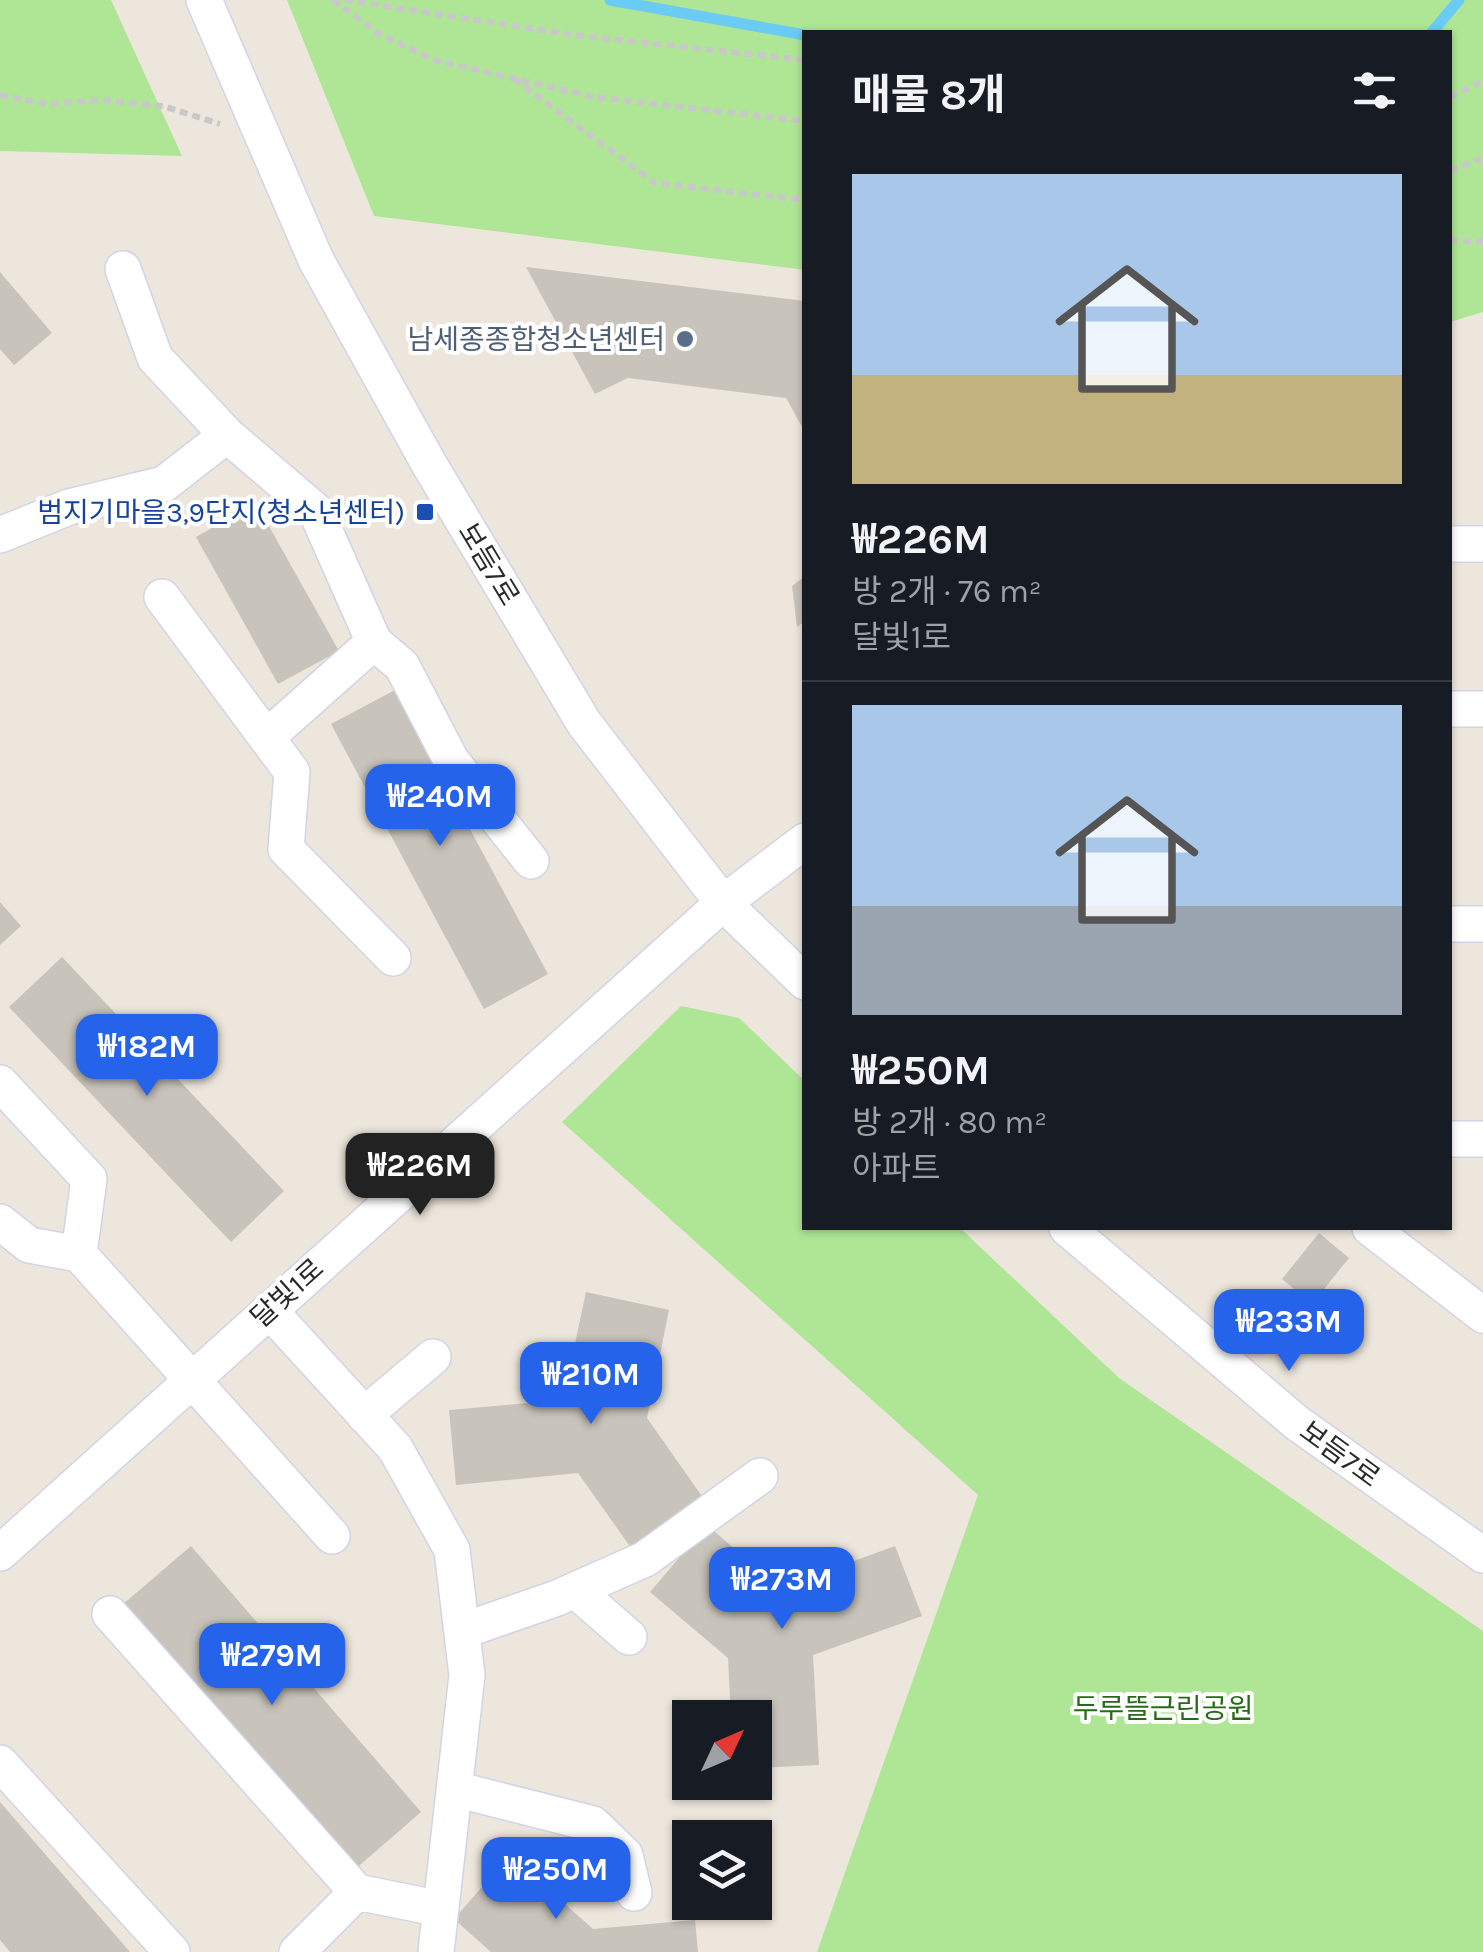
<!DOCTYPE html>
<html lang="ko">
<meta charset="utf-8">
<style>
:root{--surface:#171b24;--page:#20242c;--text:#f1f3f6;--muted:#9ea1a6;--line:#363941;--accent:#2563eb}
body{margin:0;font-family:Karla,"Noto Sans KR",sans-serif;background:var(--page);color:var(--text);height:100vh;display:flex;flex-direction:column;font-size:38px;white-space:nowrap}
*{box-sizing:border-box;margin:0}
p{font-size:32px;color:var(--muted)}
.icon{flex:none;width:55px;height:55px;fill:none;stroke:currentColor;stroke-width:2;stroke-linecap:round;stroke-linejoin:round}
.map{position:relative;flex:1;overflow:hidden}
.sheet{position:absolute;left:802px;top:30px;width:650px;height:1200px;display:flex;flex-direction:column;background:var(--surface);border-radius:0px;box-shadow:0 2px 8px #0004}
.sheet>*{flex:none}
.needle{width:65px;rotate:46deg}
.tools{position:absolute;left:672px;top:1700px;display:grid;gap:20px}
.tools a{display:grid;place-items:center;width:100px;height:100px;border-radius:0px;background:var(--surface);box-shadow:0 2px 8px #0004;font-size:50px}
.price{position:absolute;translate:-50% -85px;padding:0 22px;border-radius:20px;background:var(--accent);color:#fff;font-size:32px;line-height:65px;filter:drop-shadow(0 2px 5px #0008)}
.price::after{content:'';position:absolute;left:50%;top:60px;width:30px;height:22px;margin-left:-15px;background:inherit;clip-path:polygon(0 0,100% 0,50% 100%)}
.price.selected{background:#222;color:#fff}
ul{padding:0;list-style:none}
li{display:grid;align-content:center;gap:20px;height:530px;padding:0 50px}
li+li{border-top:2px solid var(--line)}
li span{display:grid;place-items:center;height:310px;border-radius:0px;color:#555}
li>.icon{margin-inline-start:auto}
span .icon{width:180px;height:180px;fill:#fffc;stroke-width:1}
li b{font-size:42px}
h2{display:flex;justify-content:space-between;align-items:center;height:120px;padding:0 50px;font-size:42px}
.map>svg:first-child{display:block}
.green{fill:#afe696}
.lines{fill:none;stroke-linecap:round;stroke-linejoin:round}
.stream{stroke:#6accf4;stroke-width:11}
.building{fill:#c8c3bb}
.minor-casing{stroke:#d1d4e4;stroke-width:38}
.path{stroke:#c8c8c8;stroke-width:6;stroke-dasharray:8 5;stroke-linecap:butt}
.minor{stroke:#fff;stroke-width:35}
.service-dot{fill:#5c6f8a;stroke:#fff;stroke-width:4}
.transit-dot{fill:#1a4fb4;stroke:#fff;stroke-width:4}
.labels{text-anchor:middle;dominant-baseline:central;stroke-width:8;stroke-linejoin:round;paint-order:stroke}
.service-label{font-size:28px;fill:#4e5e75;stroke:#fff;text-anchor:end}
.transit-label{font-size:28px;fill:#164399;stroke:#fff;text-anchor:end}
.street-label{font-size:28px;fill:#2a2a2a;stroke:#fff}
.park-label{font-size:28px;fill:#276b17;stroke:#fff}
</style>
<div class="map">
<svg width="1483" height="1952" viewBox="0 0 1483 1952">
<rect width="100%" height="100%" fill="#ede6dc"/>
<path class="green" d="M0,0H111L182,156L0,151Z
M287,0H1483V312L1450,322V32H805V270L374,216Z
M681,1006L739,1018L805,1081V1228H960L1119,1378L1483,1631V1952H817L978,1495L562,1122Z"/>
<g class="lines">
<path class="stream" d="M610,0L805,35
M1432,32L1459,0"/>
</g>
<path class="building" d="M526,267L805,301V432L786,398L628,378L595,394Z
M0,272L52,333L14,365L0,349Z
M256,503L339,651L278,684L196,537Z
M805,576V621L797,627L792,586Z
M395,690L548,974L484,1009L331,724Z
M0,902L21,926L0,945Z
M62,957L284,1191L231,1242L9,1007Z
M1319,1233L1349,1258L1312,1304L1282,1279Z
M586,1292L669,1310L647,1418L706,1502L634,1552L578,1473L456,1485L449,1410L563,1400Z
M707,1525L780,1588L895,1546L922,1616L813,1655L819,1765L755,1768V1718H731L728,1658L650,1592Z
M191,1546L421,1812L353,1871L122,1605Z
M0,1802L130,1952H10L0,1940Z
M510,1855L593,1929L695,1920L698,1952H491L454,1919Z"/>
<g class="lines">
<g class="minor-casing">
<path id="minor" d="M204,0L316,260L429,464L584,723L723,903L805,982
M123,269L155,358L227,435L316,511L374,642L402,666L451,760L531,861
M0,535L69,507L164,484L227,435
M1450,544H1483
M162,597L292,772L286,849L393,958
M1450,709H1483
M267,737L374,642
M1450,924H1483
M0,1083L89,1179L79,1254
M1450,1139H1483
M0,1222L29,1245L79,1254L332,1536
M1067,1228L1297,1423L1483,1555
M1370,1228L1483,1315
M269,1310L395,1448L452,1550L467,1675L436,1952
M364,1415L433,1357
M0,1553L723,903L805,841
M575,1590L629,1637
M110,1614L357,1892
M462,1631L557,1598L645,1559L760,1476
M0,1763L172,1952
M455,1789L593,1824L625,1855L634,1893
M297,1952L357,1892L441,1909"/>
</g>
<path class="path" d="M333,0L378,33L434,60L594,97L805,121
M345,0L574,35L805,60
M514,79L655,183L805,200
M0,95L47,104L102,100L163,106L220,124
M1450,97L1483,81
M1450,171L1483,158
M1450,240L1478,242L1483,239"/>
<use href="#minor" class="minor"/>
</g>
<circle class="service-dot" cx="685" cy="339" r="10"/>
<rect class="transit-dot" x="415" y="502" width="20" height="20" rx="5"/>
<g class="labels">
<g class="service-label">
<text x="665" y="339">남세종종합청소년센터</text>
</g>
<g class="transit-label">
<text x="405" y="512">범지기마을3,9단지(청소년센터)</text>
</g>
<g class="street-label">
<text transform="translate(489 564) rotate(59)">보듬7로</text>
<text transform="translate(287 1293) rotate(-42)">달빛1로</text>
<text transform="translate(1340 1454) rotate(36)">보듬7로</text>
</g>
<g class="park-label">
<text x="1163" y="1708">두루뜰근린공원</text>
</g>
</g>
</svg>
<div class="tools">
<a><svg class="needle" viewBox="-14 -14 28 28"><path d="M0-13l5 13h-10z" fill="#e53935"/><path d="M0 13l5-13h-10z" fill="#9ea1a6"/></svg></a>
<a><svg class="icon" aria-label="layers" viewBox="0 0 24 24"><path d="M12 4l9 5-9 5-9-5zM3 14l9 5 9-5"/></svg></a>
</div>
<b class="price" style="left:440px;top:849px">₩240M</b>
<b class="price" style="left:147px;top:1099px">₩182M</b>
<b class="price selected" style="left:420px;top:1218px">₩226M</b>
<b class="price" style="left:1289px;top:1374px">₩233M</b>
<b class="price" style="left:591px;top:1427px">₩210M</b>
<b class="price" style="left:782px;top:1632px">₩273M</b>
<b class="price" style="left:272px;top:1708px">₩279M</b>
<b class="price" style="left:556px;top:1922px">₩250M</b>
<section class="sheet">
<h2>매물 8개<svg class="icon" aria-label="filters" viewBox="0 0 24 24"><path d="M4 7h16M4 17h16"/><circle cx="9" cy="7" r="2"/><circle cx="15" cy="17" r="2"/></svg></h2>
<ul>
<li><span style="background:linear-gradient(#a9c7e8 65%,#c2b280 0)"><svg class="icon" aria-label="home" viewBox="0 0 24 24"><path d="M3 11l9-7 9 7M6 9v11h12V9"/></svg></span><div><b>₩226M</b><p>방 2개 · 76 m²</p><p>달빛1로</p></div></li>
<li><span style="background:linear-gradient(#a9c7e8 65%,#9aa5b1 0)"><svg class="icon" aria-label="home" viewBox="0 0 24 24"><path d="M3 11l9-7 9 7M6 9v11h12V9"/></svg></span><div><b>₩250M</b><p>방 2개 · 80 m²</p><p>아파트</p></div></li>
</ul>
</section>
</div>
